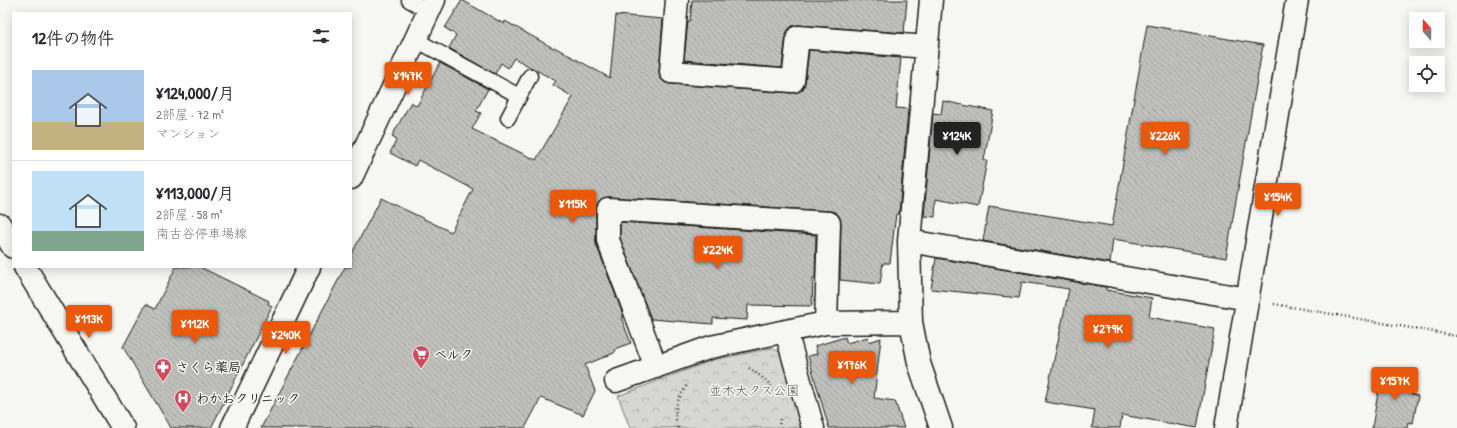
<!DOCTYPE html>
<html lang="ja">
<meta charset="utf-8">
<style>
:root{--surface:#fff;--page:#f2f2f3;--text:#2b2b33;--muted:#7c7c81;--line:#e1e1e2;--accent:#ea580c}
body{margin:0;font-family:"Patrick Hand","Klee One",sans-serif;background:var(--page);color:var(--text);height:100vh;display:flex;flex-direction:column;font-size:15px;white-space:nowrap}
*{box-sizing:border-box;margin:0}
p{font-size:13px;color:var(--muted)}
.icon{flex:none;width:22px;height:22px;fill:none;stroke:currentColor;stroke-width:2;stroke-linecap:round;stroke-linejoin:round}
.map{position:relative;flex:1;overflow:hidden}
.sheet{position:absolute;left:12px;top:12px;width:340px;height:256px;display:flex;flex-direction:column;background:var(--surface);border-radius:0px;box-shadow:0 2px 10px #0003}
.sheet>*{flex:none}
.needle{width:26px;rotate:340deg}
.fabs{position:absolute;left:1409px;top:12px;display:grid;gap:8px}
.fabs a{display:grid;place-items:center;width:36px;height:36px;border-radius:0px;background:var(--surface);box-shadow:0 2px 10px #0003;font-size:20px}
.price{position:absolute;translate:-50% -34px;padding:0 9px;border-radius:4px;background:var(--accent);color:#fff;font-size:13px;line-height:26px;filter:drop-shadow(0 1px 2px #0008)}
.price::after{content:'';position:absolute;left:50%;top:24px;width:12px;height:9px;margin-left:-6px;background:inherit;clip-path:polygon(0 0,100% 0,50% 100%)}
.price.on{background:#222;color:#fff}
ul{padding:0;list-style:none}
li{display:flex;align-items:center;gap:12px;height:100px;padding:0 20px}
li+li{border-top:1px solid var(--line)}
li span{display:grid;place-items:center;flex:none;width:112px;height:80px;border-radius:0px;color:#555}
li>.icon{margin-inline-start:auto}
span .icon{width:48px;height:48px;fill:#fffc;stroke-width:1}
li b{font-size:17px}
h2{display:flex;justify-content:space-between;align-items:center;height:48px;padding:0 20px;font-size:17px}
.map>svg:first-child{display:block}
.park{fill:url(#park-crowns);stroke:#797977}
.building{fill:url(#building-back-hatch);stroke:#1c1c1c}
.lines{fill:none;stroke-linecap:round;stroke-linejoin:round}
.service-casing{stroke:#1c1c1c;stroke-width:17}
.minor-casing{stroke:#1c1c1c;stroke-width:25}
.secondary-casing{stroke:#1c1c1c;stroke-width:25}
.path{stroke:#1c1c1c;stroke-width:2.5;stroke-dasharray:1 3;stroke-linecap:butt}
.service{stroke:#f6f6f2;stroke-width:14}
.minor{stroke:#f6f6f2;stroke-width:22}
.secondary{stroke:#f6f6f2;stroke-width:22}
.labels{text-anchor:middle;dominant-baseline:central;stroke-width:3;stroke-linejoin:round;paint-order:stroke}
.poi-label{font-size:13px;font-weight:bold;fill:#1c1c1c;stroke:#f6f6f2;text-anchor:start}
.park-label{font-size:13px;fill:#545453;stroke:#f6f6f2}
</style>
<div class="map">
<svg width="1457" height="428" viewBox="0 0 1457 428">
<defs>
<pattern id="park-crowns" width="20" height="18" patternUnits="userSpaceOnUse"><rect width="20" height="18" fill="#d6d6d2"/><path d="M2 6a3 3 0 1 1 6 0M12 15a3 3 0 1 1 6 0" fill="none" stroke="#b7b7b4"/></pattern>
<pattern id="building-back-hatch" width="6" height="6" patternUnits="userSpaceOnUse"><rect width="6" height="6" fill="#c0c0bd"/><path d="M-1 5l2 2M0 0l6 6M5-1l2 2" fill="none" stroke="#a4a4a2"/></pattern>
</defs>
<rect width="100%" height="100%" fill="#f6f6f2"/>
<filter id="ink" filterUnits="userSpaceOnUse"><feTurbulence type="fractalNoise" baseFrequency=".025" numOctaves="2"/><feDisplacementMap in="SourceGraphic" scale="8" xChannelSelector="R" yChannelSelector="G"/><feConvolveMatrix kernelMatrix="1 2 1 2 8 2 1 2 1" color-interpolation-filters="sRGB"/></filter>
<g filter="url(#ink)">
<path class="park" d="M772,348L785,355L807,428H630L618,396L713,360Z"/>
<path class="building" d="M462,0L504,24L505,21L553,48L554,47L610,78L616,15L663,19L659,71L660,78L664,82L670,84L792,93L799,92L803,89L805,83L809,50L901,58L896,108L908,109L899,214H896L890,263H883L880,284L840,280L841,223L840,218L836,213L830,211L609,197L603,198L598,202L596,209V244L624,317H621L631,343L617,348L614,353L585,365L595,391L583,415L541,398L525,428H261L345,267H351V255L381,198L451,232L473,189L418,160L415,166L390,153L397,139L392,136L411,102L417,106L440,63L488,89L476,111L481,113L472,129L536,160L573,97L553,85L556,81L514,58L508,68L501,63L495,74L449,48L456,35L445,28Z
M692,0H907L904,33L799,25L792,26L788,30L786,35L782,68L684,60L688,21H690Z
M1147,25L1263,45L1226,258L1113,239L1110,263L983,241L989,206L1112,226Z
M943,101L993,111L984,160L987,161L978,207L936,199L935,217L924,216L933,113L941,114Z
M620,222L816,235L815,278H813L812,306L748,305L747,320L713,318V324L651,319L620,238Z
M936,258L1106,287V290L1152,298L1149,317L1215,329L1197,428L1122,415L1120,428H1092L1095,410L1045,402L1069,289L1022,282L1019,298L931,289Z
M176,267H200L269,301L268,304L272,306L211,428H171L123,347L146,304L155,309Z
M845,337L847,343L868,337L869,342L881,338L874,398L895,401L904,428H829L808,356L817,354L815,346Z
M1382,369L1414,375L1411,394L1418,396L1413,423L1408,422L1407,428H1372Z"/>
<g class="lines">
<g class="service-casing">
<path id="service" d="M409,0L429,11
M416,40L519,96
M508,118L530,76"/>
</g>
<g class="minor-casing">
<path id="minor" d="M677,0L671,72L793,81L798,37L927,47
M931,0L909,241L911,322L919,363L941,428
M351,178L434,0
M909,241L1248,299
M786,331L813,428
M656,367L608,240V209L829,223L826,323
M616,381L711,347L786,331L826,323L911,322
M232,428L309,267
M1226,428L1297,0"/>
</g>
<g class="secondary-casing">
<path id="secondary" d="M0,225L13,247
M25,267L123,428"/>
</g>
<path class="path" d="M1274,304L1457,336
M749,368L767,381L772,388
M678,428C672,409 677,401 687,385
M779,428L780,417"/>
<use href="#service" class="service"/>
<use href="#minor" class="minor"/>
<use href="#secondary" class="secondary"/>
</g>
</g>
<defs>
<g id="supermarket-pin" transform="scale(0.9)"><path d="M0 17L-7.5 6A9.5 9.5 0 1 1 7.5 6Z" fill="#d1495b" stroke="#f6f6f2"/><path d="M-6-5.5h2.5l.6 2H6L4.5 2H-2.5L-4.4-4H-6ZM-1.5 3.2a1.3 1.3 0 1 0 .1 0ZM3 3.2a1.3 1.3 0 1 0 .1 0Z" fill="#fff"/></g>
<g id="pharmacy-pin" transform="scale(0.9)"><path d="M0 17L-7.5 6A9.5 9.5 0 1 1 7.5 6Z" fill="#d1495b" stroke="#f6f6f2"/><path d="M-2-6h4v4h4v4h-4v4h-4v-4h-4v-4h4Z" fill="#fff"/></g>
<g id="hospital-pin" transform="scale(0.9)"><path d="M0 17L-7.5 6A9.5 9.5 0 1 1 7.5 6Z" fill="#d1495b" stroke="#f6f6f2"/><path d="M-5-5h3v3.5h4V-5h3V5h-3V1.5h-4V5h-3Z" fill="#fff"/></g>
</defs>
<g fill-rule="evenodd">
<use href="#supermarket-pin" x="421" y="354"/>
<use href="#pharmacy-pin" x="163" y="367"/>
<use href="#hospital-pin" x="183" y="398"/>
</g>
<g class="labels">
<g class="poi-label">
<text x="434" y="354">ベルク</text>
<text x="176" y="367">さくら薬局</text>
<text x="196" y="398">わかおクリニック</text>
</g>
<g class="park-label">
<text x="754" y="390">並木大クス公園</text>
</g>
</g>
</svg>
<div class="fabs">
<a><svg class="needle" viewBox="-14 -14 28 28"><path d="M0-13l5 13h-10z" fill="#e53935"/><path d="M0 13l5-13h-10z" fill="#7c7c81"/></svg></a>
<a><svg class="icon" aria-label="locate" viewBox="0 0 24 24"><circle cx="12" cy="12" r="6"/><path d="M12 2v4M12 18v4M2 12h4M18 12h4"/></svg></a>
</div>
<b class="price" style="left:408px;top:96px">¥147K</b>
<b class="price on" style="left:957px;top:156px">¥124K</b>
<b class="price" style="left:1165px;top:156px">¥226K</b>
<b class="price" style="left:1278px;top:217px">¥154K</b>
<b class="price" style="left:573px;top:224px">¥115K</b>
<b class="price" style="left:718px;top:270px">¥224K</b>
<b class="price" style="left:89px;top:339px">¥113K</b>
<b class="price" style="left:195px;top:344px">¥112K</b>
<b class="price" style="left:1108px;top:349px">¥279K</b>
<b class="price" style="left:286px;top:355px">¥240K</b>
<b class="price" style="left:852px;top:385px">¥176K</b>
<b class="price" style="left:1395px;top:401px">¥157K</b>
<section class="sheet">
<h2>12件の物件<svg class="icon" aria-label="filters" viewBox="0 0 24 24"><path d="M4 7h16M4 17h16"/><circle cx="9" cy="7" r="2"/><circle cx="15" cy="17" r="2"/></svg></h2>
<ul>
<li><span style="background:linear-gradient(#a9c7e8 65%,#c2b280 0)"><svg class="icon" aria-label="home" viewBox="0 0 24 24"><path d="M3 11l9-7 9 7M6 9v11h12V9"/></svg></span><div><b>¥124,000/月</b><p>2部屋 · 72 m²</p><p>マンション</p></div></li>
<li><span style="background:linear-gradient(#bfe0f5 75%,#7fa58c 0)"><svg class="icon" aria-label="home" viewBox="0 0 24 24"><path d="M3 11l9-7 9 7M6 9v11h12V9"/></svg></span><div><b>¥113,000/月</b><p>2部屋 · 58 m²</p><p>南古谷停車場線</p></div></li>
</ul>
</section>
</div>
